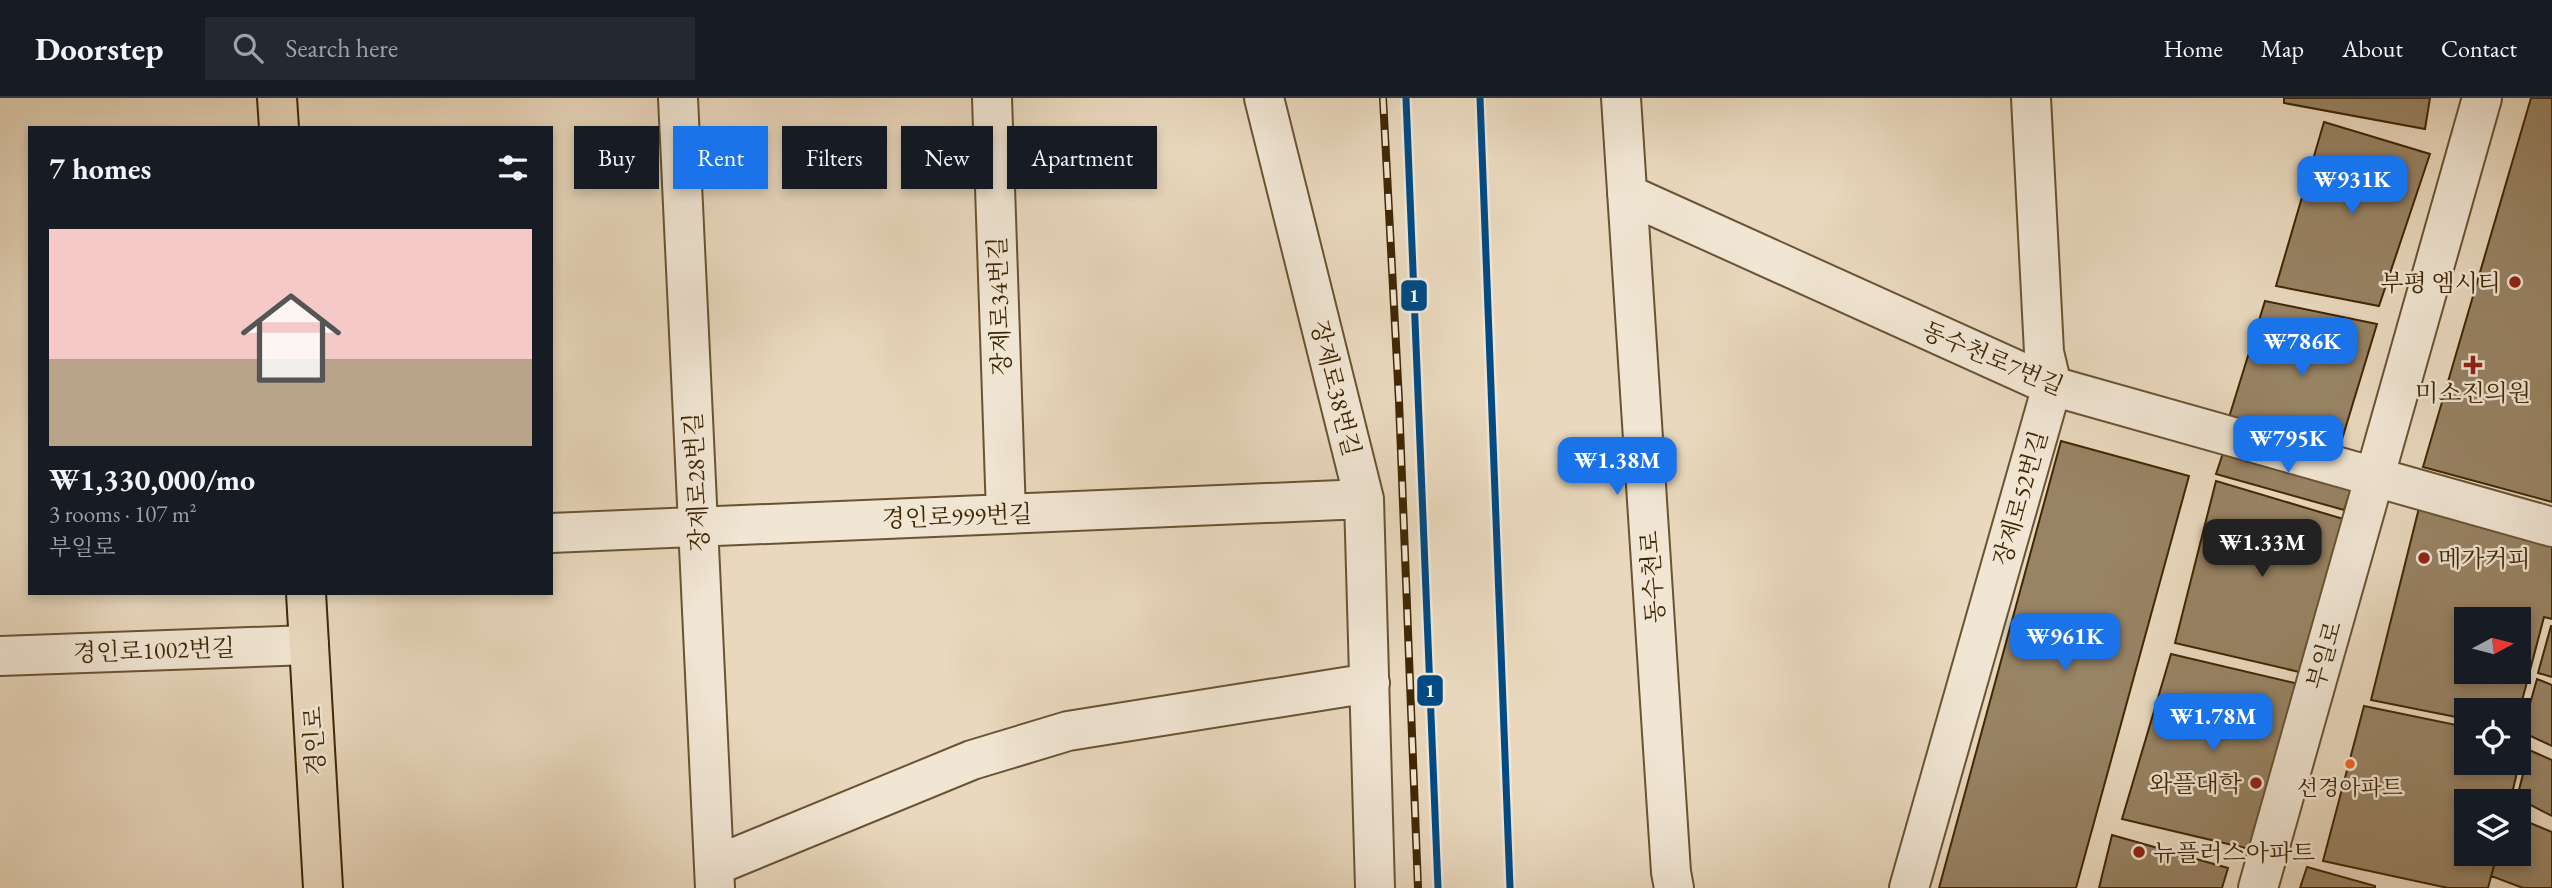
<!DOCTYPE html>
<meta charset="utf-8">
<style>
:root{--surface:#171b24;--page:#242831;--text:#f1f3f6;--muted:#9ea1a6;--line:#363941;--accent:#1a73e8}
body{margin:0;font-family:"EB Garamond","Noto Serif KR",serif;background:var(--page);color:var(--text);height:100vh;display:flex;flex-direction:column;font-size:26px;white-space:nowrap}
*{box-sizing:border-box;margin:0}
p{font-size:23px;color:var(--muted)}
.icon{flex:none;width:38px;height:38px;fill:none;stroke:currentColor;stroke-width:2;stroke-linecap:round;stroke-linejoin:round}
.map{position:relative;flex:1;overflow:hidden}
.drawer{position:absolute;left:28px;top:28px;width:525px;height:469px;display:flex;flex-direction:column;background:var(--surface);border-radius:0px;box-shadow:0 4px 10px #0003}
.drawer>*{flex:none}
.top-card{position:absolute;left:574px;top:28px;width:665px;height:63px;display:flex;gap:14px}
.needle{width:46px;rotate:83deg}
.controls{position:absolute;left:2454px;top:509px;display:grid;gap:14px}
.controls a{display:grid;place-items:center;width:77px;height:77px;border-radius:0px;background:var(--surface);box-shadow:0 4px 10px #0003;font-size:35px}
.price{position:absolute;translate:-50% -60px;padding:0 16px;border-radius:14px;background:var(--accent);color:#fff;font-size:23px;line-height:46px;filter:drop-shadow(0 2px 4px #0008)}
.price::after{content:'';position:absolute;left:50%;top:42px;width:21px;height:16px;margin-left:-10px;background:inherit;clip-path:polygon(0 0,100% 0,50% 100%)}
.price.active{background:#222;color:#fff}
ul{padding:0;list-style:none}
li{display:grid;align-content:center;gap:14px;height:371px;padding:0 21px}
li span{display:grid;place-items:center;height:217px;border-radius:0px;color:#555}
li>.icon{margin-inline-start:auto}
span .icon{width:126px;height:126px;fill:#fffc;stroke-width:1}
li b{font-size:30px}
h2{display:flex;justify-content:space-between;align-items:center;height:84px;padding:0 21px;font-size:30px}
.pill{padding:0 24px;border-radius:0px;background:var(--surface);box-shadow:0 4px 10px #0003;font-size:24px;line-height:63px}
.pill.active{background:var(--accent);color:#fff}
header{display:flex;align-items:center;gap:42px;box-sizing:border-box;height:98px;padding:0 35px;background:var(--surface);border-bottom:2px solid var(--line)}
header strong{font-size:33px}
nav{display:flex;gap:38px;margin-inline-start:auto;font-size:24px}
.search{width:490px;height:63px;background:var(--page);display:flex;align-items:center;gap:18px;box-sizing:border-box;padding:0 24px;border-radius:0px;color:var(--muted);font-size:26px}
.map>svg:first-child{display:block}
.building{fill:#988364;stroke:#402704;stroke-width:2;fill-rule:evenodd}
.lines{fill:none;stroke-linecap:round;stroke-linejoin:round}
.minor-casing{stroke:#6a5332;stroke-width:42}
.major-casing{stroke:#402704;stroke-width:42}
.minor{stroke:#f1e6d4;stroke-width:38}
.major{stroke:#e9d8bd;stroke-width:38}
.rail-casing{stroke:#402704;stroke-width:8}
.rail{stroke:#f1e6d4;stroke-width:5;stroke-dasharray:16;stroke-linecap:butt}
.metro-1-casing{stroke:#f1e6d4;stroke-width:12}
.metro-1{stroke:#004a85;stroke-width:7}
.poi-dot{fill:#8f2418;stroke:#f1e6d4;stroke-width:2.5}
.bus-dot{fill:#f26522;stroke:#f1e6d4;stroke-width:2.5}
.labels{text-anchor:middle;dominant-baseline:central;stroke-width:5;stroke-linejoin:round;paint-order:stroke}
.bus-label{font-size:22px;fill:#402704;stroke:#f1e6d4}
.poi-label{font-size:24px;fill:#402704;stroke:#f1e6d4;text-anchor:end}
.street-label{font-size:24px;fill:#402704;stroke:#f1e6d4}
.line-badge{stroke:#f1e6d4;stroke-width:2.5}
.badge-label{font-size:19px;text-anchor:middle;font-weight:bold;fill:#fff}
</style>
<header>
<strong>Doorstep</strong>
<div class="search"><svg class="icon" aria-label="search" viewBox="0 0 24 24"><circle cx="10" cy="10" r="6"/><path d="M15 15l6 6"/></svg>Search here</div>
<nav><a>Home</a><a>Map</a><a>About</a><a>Contact</a></nav>
</header>
<div class="map">
<svg width="2552" height="790" viewBox="0 0 2552 790">
<rect width="100%" height="100%" fill="#e9d8bd"/>
<filter id="stains"><feTurbulence type="fractalNoise" baseFrequency=".00286" numOctaves="4"/><feColorMatrix values="0 0 0 0 .2 0 0 0 0 .09 0 0 0 0 .02 0 0 0 .5 -.17"/></filter>
<radialGradient id="worn" r=".72"><stop offset=".6" stop-color="#630" stop-opacity="0"/><stop offset="1" stop-color="#630" stop-opacity=".3"/></radialGradient>
<path class="building" d="M2284,0H2430L2425,31L2284,5Z
M2531,0H2552V404L2423,369Z
M2324,24L2430,56L2379,208L2276,188Z
M2265,203L2377,226L2336,361L2226,329Z
M2061,343L2189,378L2076,790H1939Z
M2227,343L2357,374L2344,412L2216,376Z
M2216,383L2350,423L2308,576L2175,545Z
M2422,398L2552,435V521L2544,519L2518,618V612H2466V621L2371,602ZM2466,522H2518V574H2466Z
M2551,528H2552V579L2538,575Z
M2171,556L2303,587L2258,753L2122,721Z
M2537,581L2552,587V648L2522,634Z
M2364,608L2466,629V665H2518V639L2525,641L2510,704H2466V756H2497L2488,790H2448L2323,763Z
M2529,652L2552,662V718L2517,700Z
M2518,720L2552,734V790H2523L2491,778L2498,756H2518Z
M2112,737L2228,770L2222,790H2099Z
M2307,769L2375,788V790H2300Z"/>
<g class="lines">
<g class="minor-casing">
<path id="minor" d="M678,0L715,790
M992,0L1006,416
M1264,0L1364,401L1375,790
M1621,0L1671,774L1674,790
M1627,96L2052,288L2552,429
M551,435L1364,401
M0,558L309,547
M714,768L972,662L1068,633L1370,585
M1909,790L2052,288L2044,254L2031,0
M2258,790L2482,0"/>
</g>
<g class="major-casing">
<path id="major" d="M277,0L279,30
M306,495L323,790"/>
</g>
<use href="#minor" class="minor"/>
<use href="#major" class="major"/>
<g class="rail-casing">
<path id="rail" d="M1383,0L1399,303L1418,790"/>
</g>
<use href="#rail" class="rail"/>
<g class="metro-1-casing">
<path id="metro-1" d="M1406,0L1438,790
M1480,0L1510,790"/>
</g>
<use href="#metro-1" class="metro-1"/>
</g>
<g class="poi-dot">
<circle cx="2515" cy="184" r="7"/>
<path d="M2469.5 256.5h7v7h7v7h-7v7h-7v-7h-7v-7h7z"/>
<circle cx="2424" cy="460" r="7"/>
<circle cx="2256" cy="685" r="7"/>
<circle cx="2139" cy="754" r="7"/>
</g>
<circle class="bus-dot" cx="2350" cy="666" r="6"/>
<g class="labels">
<g class="bus-label">
<text x="2350" y="689">선경아파트</text>
</g>
<g class="poi-label">
<text x="2501" y="184">부평 엠시티</text>
<text x="2473" y="294" text-anchor="middle">미소진의원</text>
<text x="2438" y="460" text-anchor="start">메가커피</text>
<text x="2242" y="685">와플대학</text>
<text x="2153" y="754" text-anchor="start">뉴플러스아파트</text>
</g>
<g class="street-label">
<text transform="translate(999 208) rotate(-92)">장제로34번길</text>
<text transform="translate(1993 260) rotate(23)">동수천로7번길</text>
<text transform="translate(1336 290) rotate(76)">장제로38번길</text>
<text transform="translate(696 384) rotate(-93)">장제로28번길</text>
<text transform="translate(2020 400) rotate(-74)">장제로52번길</text>
<text transform="translate(957 418) rotate(-2)">경인로999번길</text>
<text transform="translate(1652 479) rotate(-94)">동수천로</text>
<text transform="translate(154 552) rotate(-2)">경인로1002번길</text>
<text transform="translate(2324 557) rotate(-74)">부일로</text>
<text transform="translate(314 643) rotate(-93)">경인로</text>
</g>
</g>
<g class="line-badge">
<rect x="1400" y="181" width="28" height="33" rx="7" fill="#004a85"/>
<rect x="1416" y="576" width="28" height="33" rx="7" fill="#004a85"/>
</g>
<g class="badge-label">
<text x="1414" y="204">1</text>
<text x="1430" y="599">1</text>
</g>
<rect width="100%" height="100%" filter="url(#stains)"/>
<rect width="100%" height="100%" fill="url(#worn)"/>
</svg>
<div class="controls">
<a><svg class="needle" viewBox="-14 -14 28 28"><path d="M0-13l5 13h-10z" fill="#e53935"/><path d="M0 13l5-13h-10z" fill="#9ea1a6"/></svg></a>
<a><svg class="icon" aria-label="locate" viewBox="0 0 24 24"><circle cx="12" cy="12" r="6"/><path d="M12 2v4M12 18v4M2 12h4M18 12h4"/></svg></a>
<a><svg class="icon" aria-label="layers" viewBox="0 0 24 24"><path d="M12 4l9 5-9 5-9-5zM3 14l9 5 9-5"/></svg></a>
</div>
<b class="price" style="left:2352px;top:118px">₩931K</b>
<b class="price" style="left:2302px;top:280px">₩786K</b>
<b class="price" style="left:2288px;top:377px">₩795K</b>
<b class="price" style="left:1617px;top:399px">₩1.38M</b>
<b class="price active" style="left:2262px;top:481px">₩1.33M</b>
<b class="price" style="left:2065px;top:575px">₩961K</b>
<b class="price" style="left:2213px;top:655px">₩1.78M</b>
<div class="top-card">
<a class="pill">Buy</a>
<a class="pill active">Rent</a>
<a class="pill">Filters</a>
<a class="pill">New</a>
<a class="pill">Apartment</a>
</div>
<section class="drawer">
<h2>7 homes<svg class="icon" aria-label="filters" viewBox="0 0 24 24"><path d="M4 7h16M4 17h16"/><circle cx="9" cy="7" r="2"/><circle cx="15" cy="17" r="2"/></svg></h2>
<ul>
<li><span style="background:linear-gradient(#f6c9c9 60%,#b9a48a 0)"><svg class="icon" aria-label="home" viewBox="0 0 24 24"><path d="M3 11l9-7 9 7M6 9v11h12V9"/></svg></span><div><b>₩1,330,000/mo</b><p>3 rooms · 107 m²</p><p>부일로</p></div></li>
</ul>
</section>
</div>
